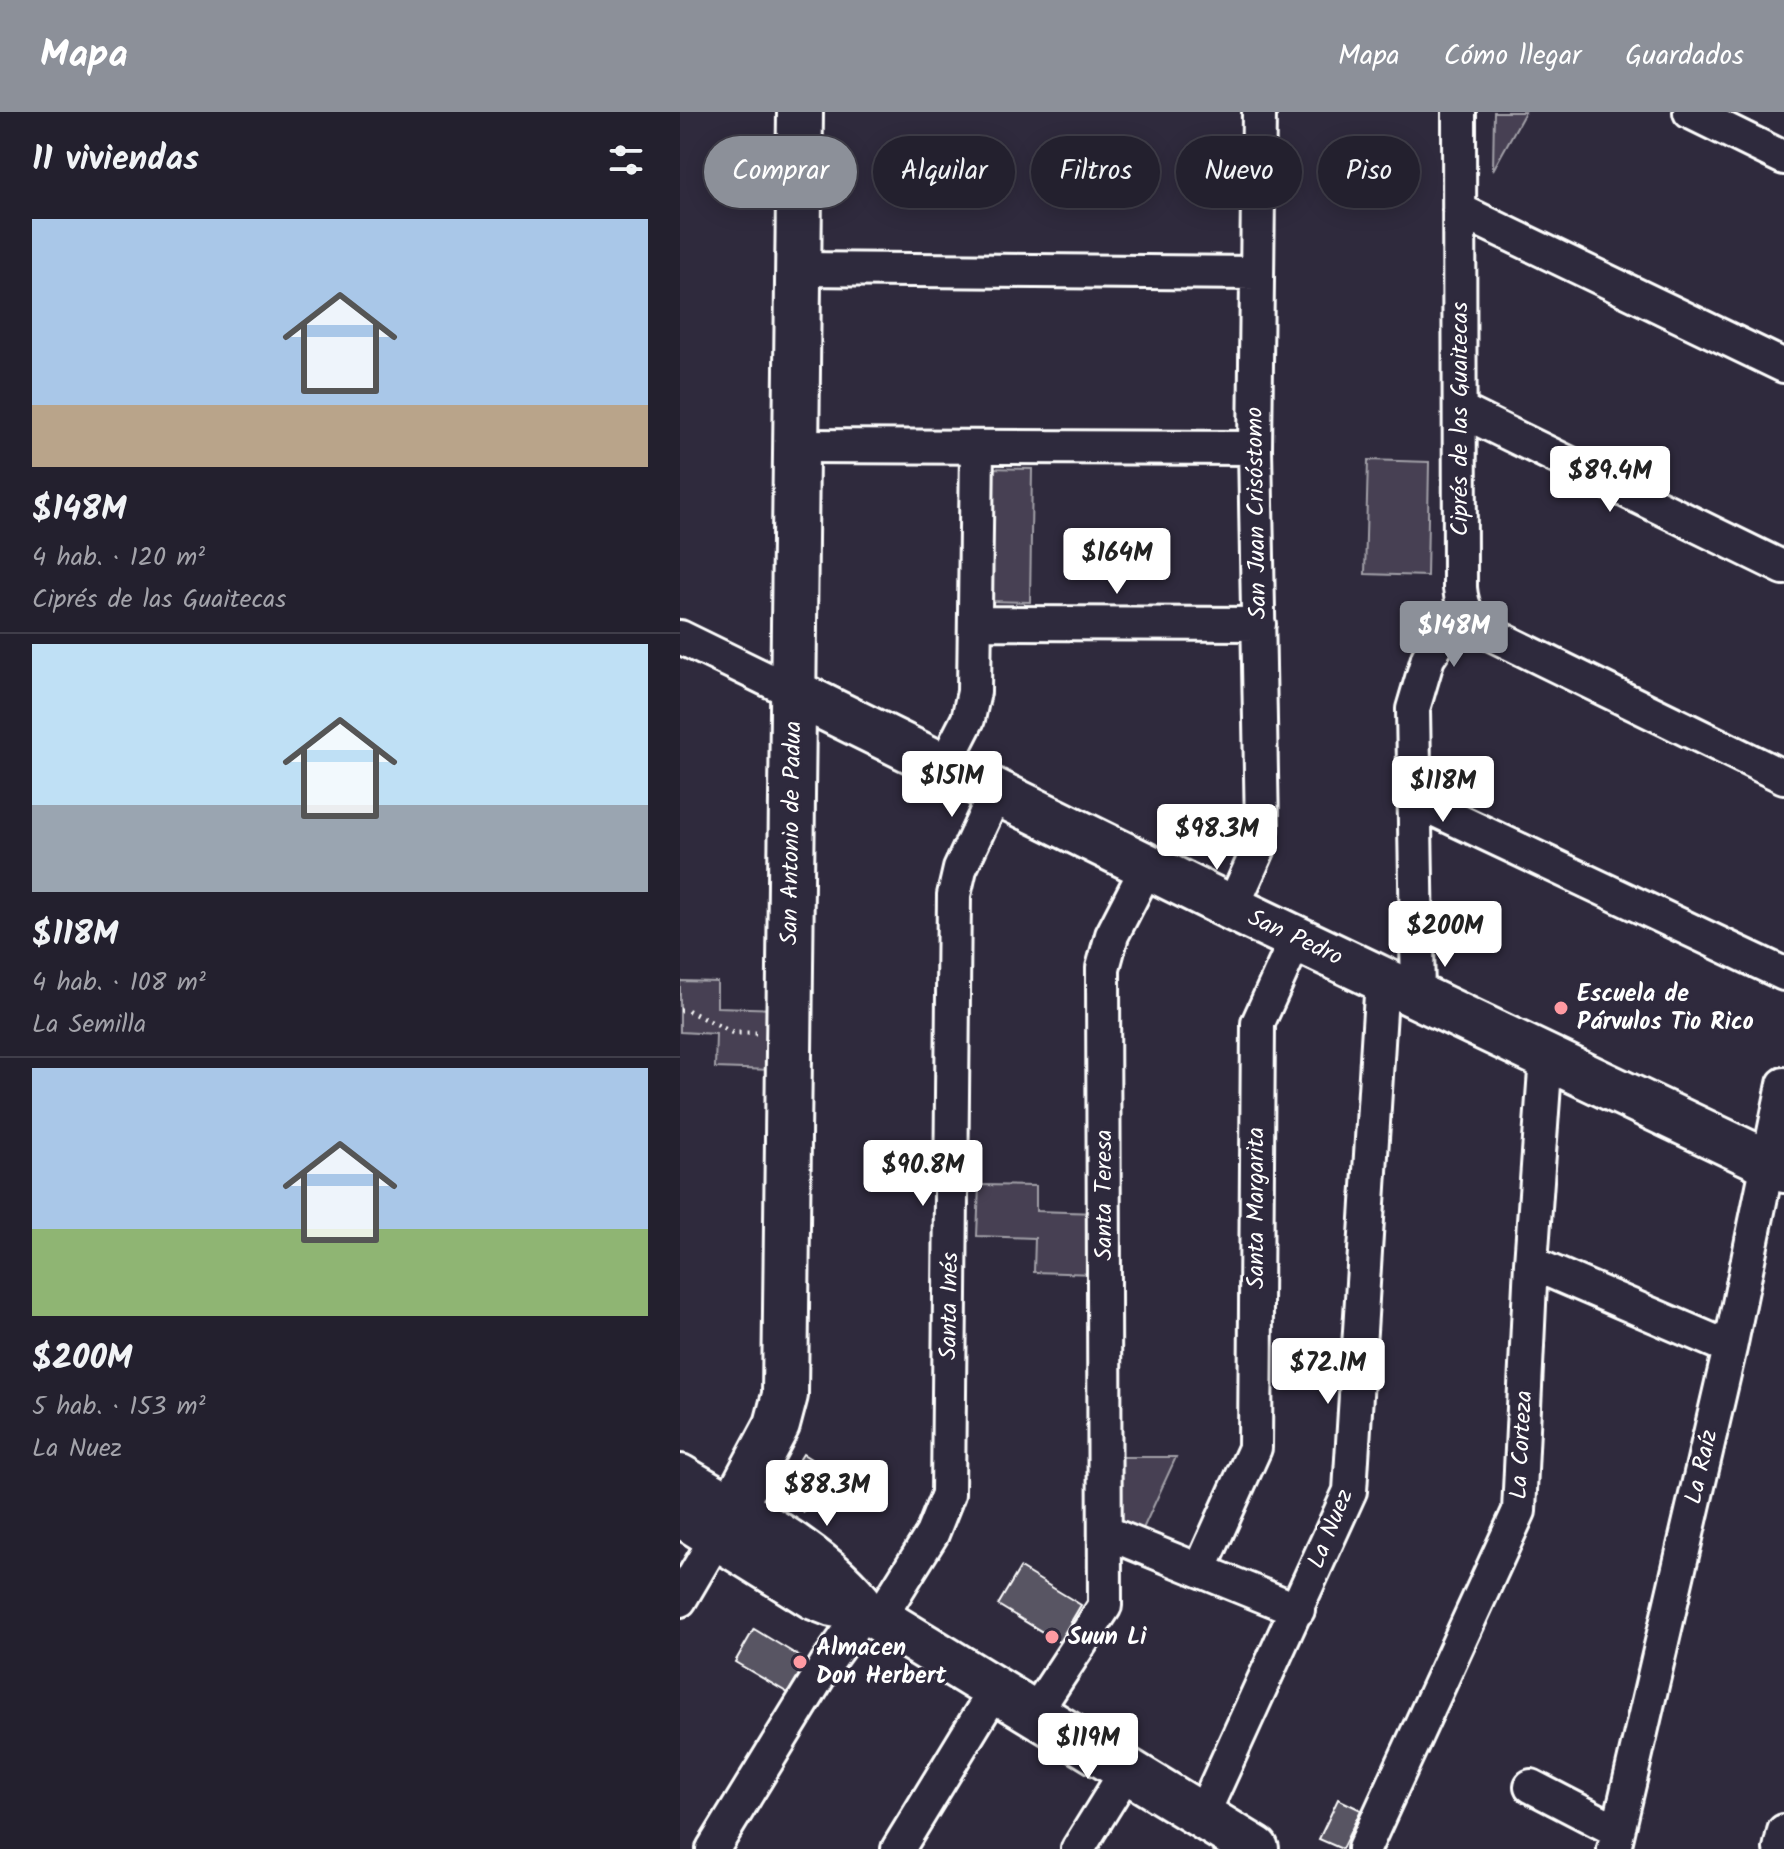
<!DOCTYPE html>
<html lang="es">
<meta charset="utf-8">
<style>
:root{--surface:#23202e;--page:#2f2d3a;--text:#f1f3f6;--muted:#a3a3aa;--line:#403e4a;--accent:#8c9099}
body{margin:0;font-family:Kalam,sans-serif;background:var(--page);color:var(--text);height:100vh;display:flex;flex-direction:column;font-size:30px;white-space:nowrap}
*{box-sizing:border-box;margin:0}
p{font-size:26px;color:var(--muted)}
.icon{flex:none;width:44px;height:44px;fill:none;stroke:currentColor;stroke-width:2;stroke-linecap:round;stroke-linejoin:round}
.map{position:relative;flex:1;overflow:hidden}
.sheet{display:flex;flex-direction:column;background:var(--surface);width:680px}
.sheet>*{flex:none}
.top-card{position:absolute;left:24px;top:24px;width:760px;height:72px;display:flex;gap:16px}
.price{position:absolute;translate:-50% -68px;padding:0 18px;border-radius:8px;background:#fff;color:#222;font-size:26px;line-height:52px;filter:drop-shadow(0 2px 4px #0008)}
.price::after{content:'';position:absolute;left:50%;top:48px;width:24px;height:18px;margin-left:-12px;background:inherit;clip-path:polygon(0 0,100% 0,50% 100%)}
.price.on{background:var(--accent);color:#fff}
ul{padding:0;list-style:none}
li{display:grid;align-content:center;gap:16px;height:424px;padding:0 32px}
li+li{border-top:2px solid var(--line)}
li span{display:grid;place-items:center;height:248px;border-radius:0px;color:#555}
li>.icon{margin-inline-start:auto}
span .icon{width:144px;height:144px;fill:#fffc;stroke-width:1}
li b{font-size:34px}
h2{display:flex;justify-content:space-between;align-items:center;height:96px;padding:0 32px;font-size:34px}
.pill{padding:0 28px;border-radius:36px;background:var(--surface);box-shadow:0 4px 20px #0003,0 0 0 2px var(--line);font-size:28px;line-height:72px}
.pill.on{background:var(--accent);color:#fff}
header{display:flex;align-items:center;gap:48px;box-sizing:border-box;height:112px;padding:0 40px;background:var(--accent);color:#fff}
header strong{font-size:38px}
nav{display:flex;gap:44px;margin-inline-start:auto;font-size:28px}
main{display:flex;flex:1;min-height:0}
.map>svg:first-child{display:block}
.green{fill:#464152;stroke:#a2a0a8;stroke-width:2}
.building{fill:#595564;stroke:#fff;stroke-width:2}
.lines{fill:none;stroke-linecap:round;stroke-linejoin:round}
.street-casing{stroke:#fff;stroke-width:38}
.secondary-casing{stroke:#fff;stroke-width:50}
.path{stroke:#fff;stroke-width:5;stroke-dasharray:2 6;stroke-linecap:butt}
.street{stroke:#2f2a3d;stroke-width:32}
.secondary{stroke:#2f2a3d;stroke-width:44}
.poi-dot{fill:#ff9aa2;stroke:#2f2a3d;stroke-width:3}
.labels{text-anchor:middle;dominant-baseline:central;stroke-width:6;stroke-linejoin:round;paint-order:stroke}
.street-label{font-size:24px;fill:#fff;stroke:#2f2a3d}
.poi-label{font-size:24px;font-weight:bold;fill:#fff;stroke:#2f2a3d;text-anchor:start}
</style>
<header>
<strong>Mapa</strong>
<nav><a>Mapa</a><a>Cómo llegar</a><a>Guardados</a></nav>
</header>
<main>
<section class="sheet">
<h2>11 viviendas<svg class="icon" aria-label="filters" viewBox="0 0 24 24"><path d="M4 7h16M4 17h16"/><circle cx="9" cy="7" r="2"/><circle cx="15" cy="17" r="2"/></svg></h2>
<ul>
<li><span style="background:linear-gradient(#a9c7e8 75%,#b9a48a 0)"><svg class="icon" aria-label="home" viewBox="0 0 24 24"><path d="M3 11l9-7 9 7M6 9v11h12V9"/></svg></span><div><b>$148M</b><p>4 hab. · 120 m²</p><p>Ciprés de las Guaitecas</p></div></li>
<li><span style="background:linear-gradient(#bfe0f5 65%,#9aa5b1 0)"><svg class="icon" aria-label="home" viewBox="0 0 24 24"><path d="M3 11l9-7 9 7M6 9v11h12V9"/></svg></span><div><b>$118M</b><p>4 hab. · 108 m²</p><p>La Semilla</p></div></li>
<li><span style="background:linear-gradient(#a9c7e8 65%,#8fb573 0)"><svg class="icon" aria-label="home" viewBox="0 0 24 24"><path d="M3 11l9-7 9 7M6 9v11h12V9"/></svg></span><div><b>$200M</b><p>5 hab. · 153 m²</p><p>La Nuez</p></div></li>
</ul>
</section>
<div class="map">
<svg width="1104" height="1737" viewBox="0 0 1104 1737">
<rect width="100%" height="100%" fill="#2f2a3d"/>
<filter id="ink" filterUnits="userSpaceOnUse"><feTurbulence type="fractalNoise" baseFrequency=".0125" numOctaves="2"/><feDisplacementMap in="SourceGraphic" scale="16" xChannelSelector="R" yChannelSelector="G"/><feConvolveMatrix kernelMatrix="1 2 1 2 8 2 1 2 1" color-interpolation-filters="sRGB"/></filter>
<g filter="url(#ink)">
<path class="green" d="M814,0H845L813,58Z
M688,348L749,350L747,464L685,462Z
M310,356L352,357L350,490L308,489Z
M0,869L37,870V895L98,897L96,958L35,956L36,922L0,920Z
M299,1073L356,1074V1099L417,1101L415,1162L354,1160L355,1126L297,1124Z
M436,1345H496L462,1419L432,1409Z"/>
<path class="building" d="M123,1342L149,1358L124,1400L97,1384Z
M340,1456L401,1493L379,1530L318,1493Z
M74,1517L127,1549L108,1581L55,1550Z
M658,1687L681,1698L662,1737L639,1727Z"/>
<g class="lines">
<g class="street-casing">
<path id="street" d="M779,0L780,476C782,498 790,510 809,521L1104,665
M1010,0L1104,46
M779,98L1104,254
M119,157L577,161
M780,298L1104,456
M115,334L575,336
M295,511L579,512
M0,525L113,580
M264,654L288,607L294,580L297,335
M734,688L1104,862
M552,796L578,738L582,716L575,336L579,0
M738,884L733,597L748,546L770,514L785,500
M851,1151L1050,1236
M425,1420L618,1498
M520,1458L575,1336L578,911L616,827
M0,1488L37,1425
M199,1507L252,1422L268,1382L274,783L280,757L316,680
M354,1602L425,1494L423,856L432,823L467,755
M851,1674L938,1719
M522,1704L670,1379L702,867
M33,1737L147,1551L185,1498
M218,1737L315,1578
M398,1737L447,1658
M684,1737L839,1399L851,1151L866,945
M934,1737L1050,1236L1104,972
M1100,1737L1104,1719"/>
</g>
<g class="secondary-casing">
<path id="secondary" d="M113,580L552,796L1104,1058
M0,1365C64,1404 139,1438 185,1498L576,1737
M0,1402L134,1485L152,1492L183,1498
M37,1425L97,1313L105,1283L120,0"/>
</g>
<path class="path" d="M0,898H7L53,921H76"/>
<use href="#street" class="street"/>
<use href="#secondary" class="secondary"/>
</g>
</g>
<g class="poi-dot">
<circle cx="881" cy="896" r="8"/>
<circle cx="372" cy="1525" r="8"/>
<circle cx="120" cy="1550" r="8"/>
</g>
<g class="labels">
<g class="street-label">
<text transform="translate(780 307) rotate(-90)">Ciprés de las Guaitecas</text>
<text transform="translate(577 401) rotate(-91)">San Juan Crisóstomo</text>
<text transform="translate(112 721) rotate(-89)">San Antonio de Padua</text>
<text transform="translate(615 826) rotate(25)">San Pedro</text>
<text transform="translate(424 1083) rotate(-90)">Santa Teresa</text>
<text transform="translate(576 1096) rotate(-90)">Santa Margarita</text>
<text transform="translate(270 1194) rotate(-89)">Santa Inés</text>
<text transform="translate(842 1333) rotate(-87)">La Corteza</text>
<text transform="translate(1022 1355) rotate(-77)">La Raíz</text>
<text transform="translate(651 1417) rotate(-68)">La Nuez</text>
</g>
<g class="poi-label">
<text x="897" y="882">Escuela de<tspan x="897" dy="28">Párvulos Tio Rico</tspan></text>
<text x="388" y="1525">Suun Li</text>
<text x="136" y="1536">Almacen<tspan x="136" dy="28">Don Herbert</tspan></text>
</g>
</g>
</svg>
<b class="price" style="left:930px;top:402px">$89.4M</b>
<b class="price" style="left:437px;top:484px">$164M</b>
<b class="price on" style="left:774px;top:557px">$148M</b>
<b class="price" style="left:272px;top:707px">$151M</b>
<b class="price" style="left:763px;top:712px">$118M</b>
<b class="price" style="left:537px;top:760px">$98.3M</b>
<b class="price" style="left:765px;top:857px">$200M</b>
<b class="price" style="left:243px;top:1096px">$90.8M</b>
<b class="price" style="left:648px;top:1294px">$72.1M</b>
<b class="price" style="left:147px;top:1416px">$88.3M</b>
<b class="price" style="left:408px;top:1669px">$119M</b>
<div class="top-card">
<a class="pill on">Comprar</a>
<a class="pill">Alquilar</a>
<a class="pill">Filtros</a>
<a class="pill">Nuevo</a>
<a class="pill">Piso</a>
</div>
</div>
</main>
